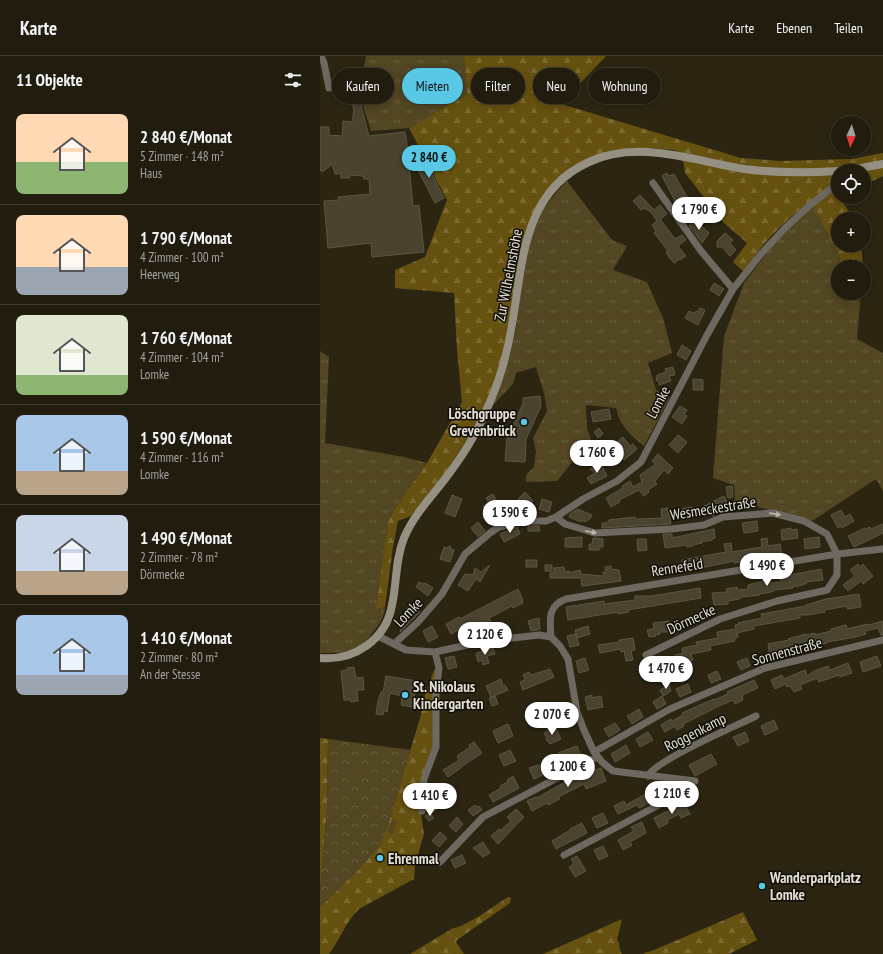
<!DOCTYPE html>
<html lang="de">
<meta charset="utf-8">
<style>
:root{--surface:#211c0e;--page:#292517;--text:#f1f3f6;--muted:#a2a19e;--line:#3e3a2e;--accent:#59c8e5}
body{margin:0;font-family:"PT Sans Narrow",sans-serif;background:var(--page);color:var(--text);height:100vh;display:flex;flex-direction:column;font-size:15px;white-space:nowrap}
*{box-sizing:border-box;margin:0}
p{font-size:13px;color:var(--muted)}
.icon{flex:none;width:22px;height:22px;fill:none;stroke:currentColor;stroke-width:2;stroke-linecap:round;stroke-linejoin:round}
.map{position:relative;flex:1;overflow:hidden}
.details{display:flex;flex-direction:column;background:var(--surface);width:320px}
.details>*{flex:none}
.guide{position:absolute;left:12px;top:12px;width:380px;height:36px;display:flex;gap:8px}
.needle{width:26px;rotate:184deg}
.controls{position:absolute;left:511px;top:60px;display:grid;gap:8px}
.controls a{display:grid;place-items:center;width:40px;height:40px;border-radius:50%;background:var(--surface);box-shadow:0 2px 10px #0003,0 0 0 1px var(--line);font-size:20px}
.price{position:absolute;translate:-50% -34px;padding:0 9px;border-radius:14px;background:#fff;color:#222;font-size:13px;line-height:26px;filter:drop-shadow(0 1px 2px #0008)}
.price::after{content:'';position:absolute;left:50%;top:24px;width:12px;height:9px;margin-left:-6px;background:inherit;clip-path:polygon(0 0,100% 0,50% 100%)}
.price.on{background:var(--accent);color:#111}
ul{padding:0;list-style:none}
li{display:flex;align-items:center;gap:12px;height:100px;padding:0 16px}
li+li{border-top:1px solid var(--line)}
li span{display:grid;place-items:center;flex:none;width:112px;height:80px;border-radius:8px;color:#555}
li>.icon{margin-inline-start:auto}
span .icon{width:48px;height:48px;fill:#fffc;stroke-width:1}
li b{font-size:17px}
h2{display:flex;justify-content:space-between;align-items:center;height:48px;padding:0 16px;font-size:17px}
.tag{padding:0 14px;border-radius:18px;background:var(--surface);box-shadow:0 2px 10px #0003,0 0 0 1px var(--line);font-size:14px;line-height:36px}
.tag.on{background:var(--accent);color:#111}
header{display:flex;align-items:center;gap:24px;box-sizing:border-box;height:56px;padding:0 20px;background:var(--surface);border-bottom:1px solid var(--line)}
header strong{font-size:19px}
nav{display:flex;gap:22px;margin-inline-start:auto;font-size:14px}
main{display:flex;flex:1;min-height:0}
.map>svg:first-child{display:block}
.grass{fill:url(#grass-tufts)}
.forest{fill:url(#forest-firs)}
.park{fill:url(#park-crowns)}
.pitch{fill:#524623}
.building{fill:#4a432f;stroke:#5d5642}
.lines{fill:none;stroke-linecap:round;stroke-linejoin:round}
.street{stroke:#6d6960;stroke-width:7}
.secondary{stroke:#959081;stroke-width:8}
.oneway{fill:#bab6ab}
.poi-dot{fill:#59c8e5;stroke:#110e07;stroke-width:1.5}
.labels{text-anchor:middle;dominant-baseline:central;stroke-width:3;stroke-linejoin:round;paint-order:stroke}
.street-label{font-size:15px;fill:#e3dfd4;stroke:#110e07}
.poi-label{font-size:15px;font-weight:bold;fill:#e3dfd4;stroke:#110e07;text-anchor:start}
</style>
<header>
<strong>Karte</strong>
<nav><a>Karte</a><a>Ebenen</a><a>Teilen</a></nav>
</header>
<main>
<section class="details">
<h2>11 Objekte<svg class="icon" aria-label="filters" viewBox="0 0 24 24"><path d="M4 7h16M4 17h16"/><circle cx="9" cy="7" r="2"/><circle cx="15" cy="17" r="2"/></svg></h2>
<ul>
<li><span style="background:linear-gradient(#ffd9b3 60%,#8fb573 0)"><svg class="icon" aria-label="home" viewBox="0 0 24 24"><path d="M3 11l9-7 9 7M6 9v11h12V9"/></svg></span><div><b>2 840 €/Monat</b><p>5 Zimmer · 148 m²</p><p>Haus</p></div></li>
<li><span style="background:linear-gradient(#ffd9b3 65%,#9aa5b1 0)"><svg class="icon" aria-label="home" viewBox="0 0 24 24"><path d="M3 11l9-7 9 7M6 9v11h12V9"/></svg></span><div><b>1 790 €/Monat</b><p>4 Zimmer · 100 m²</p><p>Heerweg</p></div></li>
<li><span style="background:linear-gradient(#dfe7d0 75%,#8fb573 0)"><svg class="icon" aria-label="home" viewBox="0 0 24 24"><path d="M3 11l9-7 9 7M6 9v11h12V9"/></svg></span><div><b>1 760 €/Monat</b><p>4 Zimmer · 104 m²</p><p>Lomke</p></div></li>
<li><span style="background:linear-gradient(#a9c7e8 70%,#b9a48a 0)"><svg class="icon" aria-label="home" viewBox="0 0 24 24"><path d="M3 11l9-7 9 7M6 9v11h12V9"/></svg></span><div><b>1 590 €/Monat</b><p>4 Zimmer · 116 m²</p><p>Lomke</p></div></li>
<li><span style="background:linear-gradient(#c9d6e8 70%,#b9a48a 0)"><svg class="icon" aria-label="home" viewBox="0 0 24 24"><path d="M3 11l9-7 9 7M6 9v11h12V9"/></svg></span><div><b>1 490 €/Monat</b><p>2 Zimmer · 78 m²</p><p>Dörmecke</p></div></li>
<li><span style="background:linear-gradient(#a9c7e8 75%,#9aa5b1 0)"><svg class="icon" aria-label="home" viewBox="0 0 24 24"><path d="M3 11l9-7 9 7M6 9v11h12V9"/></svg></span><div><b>1 410 €/Monat</b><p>2 Zimmer · 80 m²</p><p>An der Stesse</p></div></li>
</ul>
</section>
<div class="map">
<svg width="563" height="898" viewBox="0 0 563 898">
<defs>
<pattern id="grass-tufts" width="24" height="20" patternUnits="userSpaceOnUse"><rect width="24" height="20" fill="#524623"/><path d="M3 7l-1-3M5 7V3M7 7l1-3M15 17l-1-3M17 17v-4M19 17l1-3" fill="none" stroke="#6b6042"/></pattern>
<pattern id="forest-firs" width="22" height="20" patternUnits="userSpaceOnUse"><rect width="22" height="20" fill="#665210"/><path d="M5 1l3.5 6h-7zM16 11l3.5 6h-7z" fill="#7c6a32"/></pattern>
<pattern id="park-crowns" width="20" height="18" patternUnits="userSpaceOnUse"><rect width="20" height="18" fill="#524623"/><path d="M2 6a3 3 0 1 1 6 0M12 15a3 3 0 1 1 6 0" fill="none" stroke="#6b6042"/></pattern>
</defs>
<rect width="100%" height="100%" fill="#2c2512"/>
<path class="grass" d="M46,0H144L147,38L89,72L51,75L39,37Z
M247,125L292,184L307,190L293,214L327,226L343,262L352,297L328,307L336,334L350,341L324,390C311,380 299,369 296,352L266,349L267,372L271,383L237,425L206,426V419L214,411L216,396L213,382L227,355L224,337L216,311L196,317L193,328L174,348C183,325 190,302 195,278C200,249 202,222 209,193C210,186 211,179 214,172C221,154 233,139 247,125Z
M493,150L519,200L521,211H518V237H541L537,283L563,297V435L556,423L492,465L415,445L414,429L393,422L404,280L424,227L459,181Z
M0,295L9,301L5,387L84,401L107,407L75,452L68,466L57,553L65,551C64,561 60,568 53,576C50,580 47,585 43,588C30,597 15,597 0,597Z"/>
<path class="forest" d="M144,0H286L241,48L421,102L460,105L531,103L563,97V120L544,129V115H518V141H527L524,143V148L534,163H518V189H541L543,211H521L519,200L493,150L487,148C460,169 442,187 424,216L413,206L427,187L404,167L365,117L362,97L354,94L333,92L290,95L269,102L253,110L242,119L213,158L184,296L175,327L154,373L125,417L91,460L78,465L73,491L65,551L56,553L68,466L75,452L107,407L142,346L137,294L134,237L75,232V214L105,201L127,144L89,72L147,38Z
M117,611L114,691L100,753L104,778L95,809L94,823L39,853C26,865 20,884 9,898H0V848L1,850L40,812L67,772L100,662L105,639L114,614Z
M0,682L8,683L7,754L0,835Z
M188,841L191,842L190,847L137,884L136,886L144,898H90L133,872C144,872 177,848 188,841Z
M423,856L437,884L409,898H322L334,894Z
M302,863L297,884L299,886L300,895L302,898H223Z"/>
<path class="park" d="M8,683L91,694L67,772L60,790L40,812L1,850L0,848V835L7,754Z"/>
<path class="pitch" d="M33,706L43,723L33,729L23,712Z
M72,763L77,764L73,778L68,776Z"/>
<path class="building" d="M27,16L29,26L17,28L15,19Z
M39,42L49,80L85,76L87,88L93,150L99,149L104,196L52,201L51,187L8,192L4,145L19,144L18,141L50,138L49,123H44L43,120L30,119V122H21V118H15L12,108L4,115H0V71H9V79L22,80L23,65L32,66L34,54L31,44Z
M103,100L124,142L115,147L93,104Z
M347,117L349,120L354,118L364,136L372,147L361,155L356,147L342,120Z
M320,139L334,154L340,149L347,158L340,163L355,183L362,179L366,184L358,190L366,200L360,204V203L354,207L351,203L349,202V201L346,196L348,195L334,177L336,175L332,169L337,165L331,156L324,152L321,154L313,145Z
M374,164L389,177L382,187L376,179V178L369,170Z
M405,177L413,184L410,187L416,194L410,200L402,191H397V185Z
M394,227L404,233L399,240L390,234Z
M380,252L385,254L378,269L365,262L369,255L373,257L378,255Z
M362,289L371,295L366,304L357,299Z
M353,311L355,319L349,320L351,325L339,329V326L336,324L337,321V319L346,316L345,313Z
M373,323L383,324V334H373Z
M220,340L221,350L206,383L205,406L185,405L187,382H188L203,347V342Z
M360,350L367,354L364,359L367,360L362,368L352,361Z
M289,353L291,363L273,366L271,356Z
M279,372L283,378L278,382L274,376Z
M358,379L367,386L358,397L349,389Z
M303,381L310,390L313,388L317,393L304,404L297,395L303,391L298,385Z
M338,398L353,412L348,418L344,414L335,425L337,428L328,434L329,436L324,440L319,434L299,444L300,446L291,451L286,442L303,432L302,430L310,425L313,431L322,426L320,419L336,408L332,405Z
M281,408L287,420L271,428L267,422L275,417L270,413Z
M412,430L413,441L408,442L406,431Z
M205,436L213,445L204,454L197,446L199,444L198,443Z
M173,438L176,444L174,445L180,456L171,461L169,456L166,457L163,450L169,447L166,442Z
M132,439L142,443L135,461L125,457Z
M404,440L407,446L399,450L402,455L392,460L389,454L386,455L384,450Z
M222,443L232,446L229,456L219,453Z
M372,451L373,461L364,463L362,453Z
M348,452L351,468L282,472V467H287L289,464L315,461L316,463H318L342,462L341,453Z
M257,453L272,459L270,463L265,466L261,464V466L249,461L250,458Z
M521,454L525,461L530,458L534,465L522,472L521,470L518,472L511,459Z
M437,465L438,475L424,477L422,467Z
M158,466L165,475L158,481L151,472Z
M563,468V477L534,491L528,480L545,472L546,473L550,471L551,473Z
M208,470H219L220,475H208Z
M197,471L200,478L184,486L180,478Z
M471,472V474L477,473L478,482L462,484L461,474Z
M394,473L395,482L392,483V484L381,486L382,487L373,489V490L367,491V489L345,492L343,478H352V482Z
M262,481V491H245V482Z
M499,481L500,491L485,493L484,483Z
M273,482L283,483V491H279V494H269V488H272Z
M447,482L448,490L460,488L462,500L414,507V505L381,512L372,511L373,513L363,515L362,504L406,496L404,488L411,487L412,496L442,491L441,483Z
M317,483H326L327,494L318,495Z
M130,490L131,493L134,494L130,506L120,503L124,491L127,492Z
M206,504H217V511H206Z
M538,508L540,511L543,508L553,520L543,528L541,525L528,535L523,529L535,520L530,514Z
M170,509L160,526L156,523L148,535L138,529L145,518L153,519L155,512L161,516Z
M225,509H232V515H225Z
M291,510V513L299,514L301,525L262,530L261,522H230V517H234V512L244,511L245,516L249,515V517L260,514L261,518L283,520V516H286L285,511Z
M501,513L503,524L486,526V528H483V529L472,531L473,532L454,534V535L451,536L440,538V539L422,541L419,543L408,545V548L394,549L392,537L407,536L406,533L417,531L418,534L428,533V529L439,526L449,524L450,527L461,526L460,521Z
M99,526L104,528L105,527L113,532L108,540L96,531Z
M380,532L381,542L308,554L309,556L298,558V556L248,564L246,551L284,545L285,548L315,544V540H331Z
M198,533L203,544L202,545L203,547L193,552L192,550L169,562L171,566L163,571L160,564L149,570L152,576L146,579L142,572L131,578L126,568L139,561L140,563Z
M539,538L541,551L527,553V550L504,554L505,556L488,559H480V562L434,570V573L417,577L418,581L415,582V585L390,590L391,594L371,598L373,604L357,607L355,599L363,597L362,592L377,589L376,586L398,582L397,576L416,573L415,569L419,568L418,567L442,562L441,558L486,550V549L506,543Z
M91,548L100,556L80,576L83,566L81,564L87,555L85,554Z
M219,562L220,573L211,575L208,565Z
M349,565L350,570L359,568L361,575L351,576H340V578L335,579L336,580L329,581L327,574L334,573L333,567Z
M563,565V579H561L558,572L545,575L546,578L536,581L507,586V587L493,590V589L481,593V591L450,600L448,588L469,584L468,583L486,578V579L495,577V579L511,575V573L526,569L527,573L548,568L549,569Z
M112,570L118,581L108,586L103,575Z
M268,570L270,578L257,582L255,574Z
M256,578L259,589L250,591L247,580Z
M313,582L315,594L311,595L313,604L306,605L304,595L301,596V593L280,597L278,589L300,586L299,584Z
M173,592L175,598L167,600L169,607L163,609L162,604L158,606L156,597Z
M134,600L137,611L128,613L125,602Z
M557,600L561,610L543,616L540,606Z
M265,602L269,614L259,617L256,605Z
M427,602L430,610L421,614L417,606Z
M344,603L345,610L350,608L352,617L338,619L335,605Z
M528,607L532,617L520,621L519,619L499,626L497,622L480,629L482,633L474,636L470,630L467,631L466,628L455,633L451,624L462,619L464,623L485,614L487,620L494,615L508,610L510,614Z
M34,611L36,622L43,621L44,634H37L38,645L31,646V644H24L21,615L27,614V612Z
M230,613L234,621L203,634L200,626L205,624L203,619L209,616L211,619Z
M397,615L401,623L391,627L388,619Z
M66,620L97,625L92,651L81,649L82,640L70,637L67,656L64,655L63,659L56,658L58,645L61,636H63Z
M181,623L183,630L185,629L188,634L171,641L166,630Z
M434,624L438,632L422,639L423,644L415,648L413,644L397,651L363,668L364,670L357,674L355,670L345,676L341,669L351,663L352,665L363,659L362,657L394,643V644L408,638L407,636Z
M368,628L371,636L360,641L356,633Z
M349,629L351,635L343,640L340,634Z
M272,639V642L281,640L283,651L268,654L265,641Z
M175,640L178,648L172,650L169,642Z
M342,640L346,648L337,653L333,646Z
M319,653L323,661L312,668L307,660Z
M454,664L458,673L445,679L441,670Z
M295,667L300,674L289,681L284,673Z
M188,668L193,680L178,687L173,675Z
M235,671L241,683L230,688L228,685L226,684L227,682L224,677Z
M328,676L333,684L320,691L316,683Z
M425,676L429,685L418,690L413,681Z
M154,686L162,697L141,711V712L128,721L123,714L139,704L137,700L150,691L149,689Z
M306,689L310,697L295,706L291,698Z
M257,690L261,700L243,708L238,697Z
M190,694L196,705L184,710L179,699Z
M391,698L397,708L375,720L369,709Z
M224,706L229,716L214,723L209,712L218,709L219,710Z
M281,712L286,725L266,733L264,728L238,741L240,743L228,749L227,747L212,755L207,745L216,741L217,742L252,722Z
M193,720L199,732L173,746L169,739L181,732L180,730L188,726L187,724Z
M124,735L130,744L113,756L108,747Z
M324,739L328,747L319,752L317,749L298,758L294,750L304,745L306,749Z
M364,747L370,758L361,762L359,758L347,764L348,767L339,772L334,762Z
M155,749L157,751L159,750L162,754L153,760L148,754Z
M196,753L204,761L178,788L171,780L179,773L181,774L191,765L187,761Z
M110,757L114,762L109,765L105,760Z
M283,757L288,767L277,772L272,762Z
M137,761L143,768L136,776L129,770Z
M322,766L326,777L310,786L312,789L303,794L298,784L314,775L311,771Z
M262,767L267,777L236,793L232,785L250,774V773Z
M120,776L127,782L119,791L112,785Z
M163,786L170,797L163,801L153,792Z
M283,790L288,800L279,804L274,794Z
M142,799L146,807L135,812L131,804Z
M257,800L266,815L255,821L249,811L254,808L251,803Z"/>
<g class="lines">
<path class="street" d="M1,0L4,7L9,32
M333,127L381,195L413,233
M236,461L245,468L275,477L352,473L384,469L403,461L453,457L484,465L507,478L517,498V519L507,534L457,545L400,563L326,599
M58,580L86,594L115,596L165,585L219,579L231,581L240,590L248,603L257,656L264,674L274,696L282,706L293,715L375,725
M231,581C230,564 227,550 246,543L517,498L563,493
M74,588L98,566L122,538L145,498L170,477L179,471L201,465H226L236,461L263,443L297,425L321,406L387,279L413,233L441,198L465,172L490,149L518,127
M274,696L350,653L445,612L563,584
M328,720C336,704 416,670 436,660
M102,755L104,723L116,691V636L119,612L115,596
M244,799L352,742L359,735L361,724
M120,806L163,761L277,701"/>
<path class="secondary" d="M524,115L563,108
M0,602C34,605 66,584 72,549C77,527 75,504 84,482C93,460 111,441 125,423C141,402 155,381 165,357C179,328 188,296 193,263C203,204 204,135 269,106C318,83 374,105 424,113C455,117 487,117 518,115"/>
</g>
<defs><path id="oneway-solid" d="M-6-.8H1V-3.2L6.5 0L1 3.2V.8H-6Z"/></defs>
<g class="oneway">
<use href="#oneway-solid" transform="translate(455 458) rotate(8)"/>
<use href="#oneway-solid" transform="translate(271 476) rotate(12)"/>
</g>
<g class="poi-dot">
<circle cx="204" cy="366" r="4"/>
<circle cx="85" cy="639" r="4"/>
<circle cx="60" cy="802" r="4"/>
<circle cx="442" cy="830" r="4"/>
</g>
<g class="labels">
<g class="street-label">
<text transform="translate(188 219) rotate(-79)">Zur Wilhelmshöhe</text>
<text transform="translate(338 346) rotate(-62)">Lomke</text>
<text transform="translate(393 452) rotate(-9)">Wesmeckestraße</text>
<text transform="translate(357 511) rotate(-9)">Rennefeld</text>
<text transform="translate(88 556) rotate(-46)">Lomke</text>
<text transform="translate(371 563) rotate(-25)">Dörmecke</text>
<text transform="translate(467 595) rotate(-15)">Sonnenstraße</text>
<text transform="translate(375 676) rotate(-27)">Roggenkamp</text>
</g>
<g class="poi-label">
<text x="196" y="357" text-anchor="end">Löschgruppe<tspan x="196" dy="17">Grevenbrück</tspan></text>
<text x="93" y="630">St. Nikolaus<tspan x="93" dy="17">Kindergarten</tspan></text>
<text x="68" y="802">Ehrenmal</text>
<text x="450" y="821">Wanderparkplatz<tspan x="450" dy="17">Lomke</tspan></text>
</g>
</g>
</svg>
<div class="controls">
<a><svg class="needle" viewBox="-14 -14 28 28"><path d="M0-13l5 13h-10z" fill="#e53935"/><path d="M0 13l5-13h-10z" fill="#a2a19e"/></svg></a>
<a><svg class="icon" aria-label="locate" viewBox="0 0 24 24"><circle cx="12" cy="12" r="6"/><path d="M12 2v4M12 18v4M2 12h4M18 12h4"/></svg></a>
<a>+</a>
<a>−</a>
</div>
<b class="price on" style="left:109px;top:123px">2 840 €</b>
<b class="price" style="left:379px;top:175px">1 790 €</b>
<b class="price" style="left:277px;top:418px">1 760 €</b>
<b class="price" style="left:190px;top:478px">1 590 €</b>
<b class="price" style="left:447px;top:531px">1 490 €</b>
<b class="price" style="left:165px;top:600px">2 120 €</b>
<b class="price" style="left:346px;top:634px">1 470 €</b>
<b class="price" style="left:232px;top:680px">2 070 €</b>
<b class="price" style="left:248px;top:732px">1 200 €</b>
<b class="price" style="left:352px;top:759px">1 210 €</b>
<b class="price" style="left:110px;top:761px">1 410 €</b>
<div class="guide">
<a class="tag">Kaufen</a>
<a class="tag on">Mieten</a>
<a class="tag">Filter</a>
<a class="tag">Neu</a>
<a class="tag">Wohnung</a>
</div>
</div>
</main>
